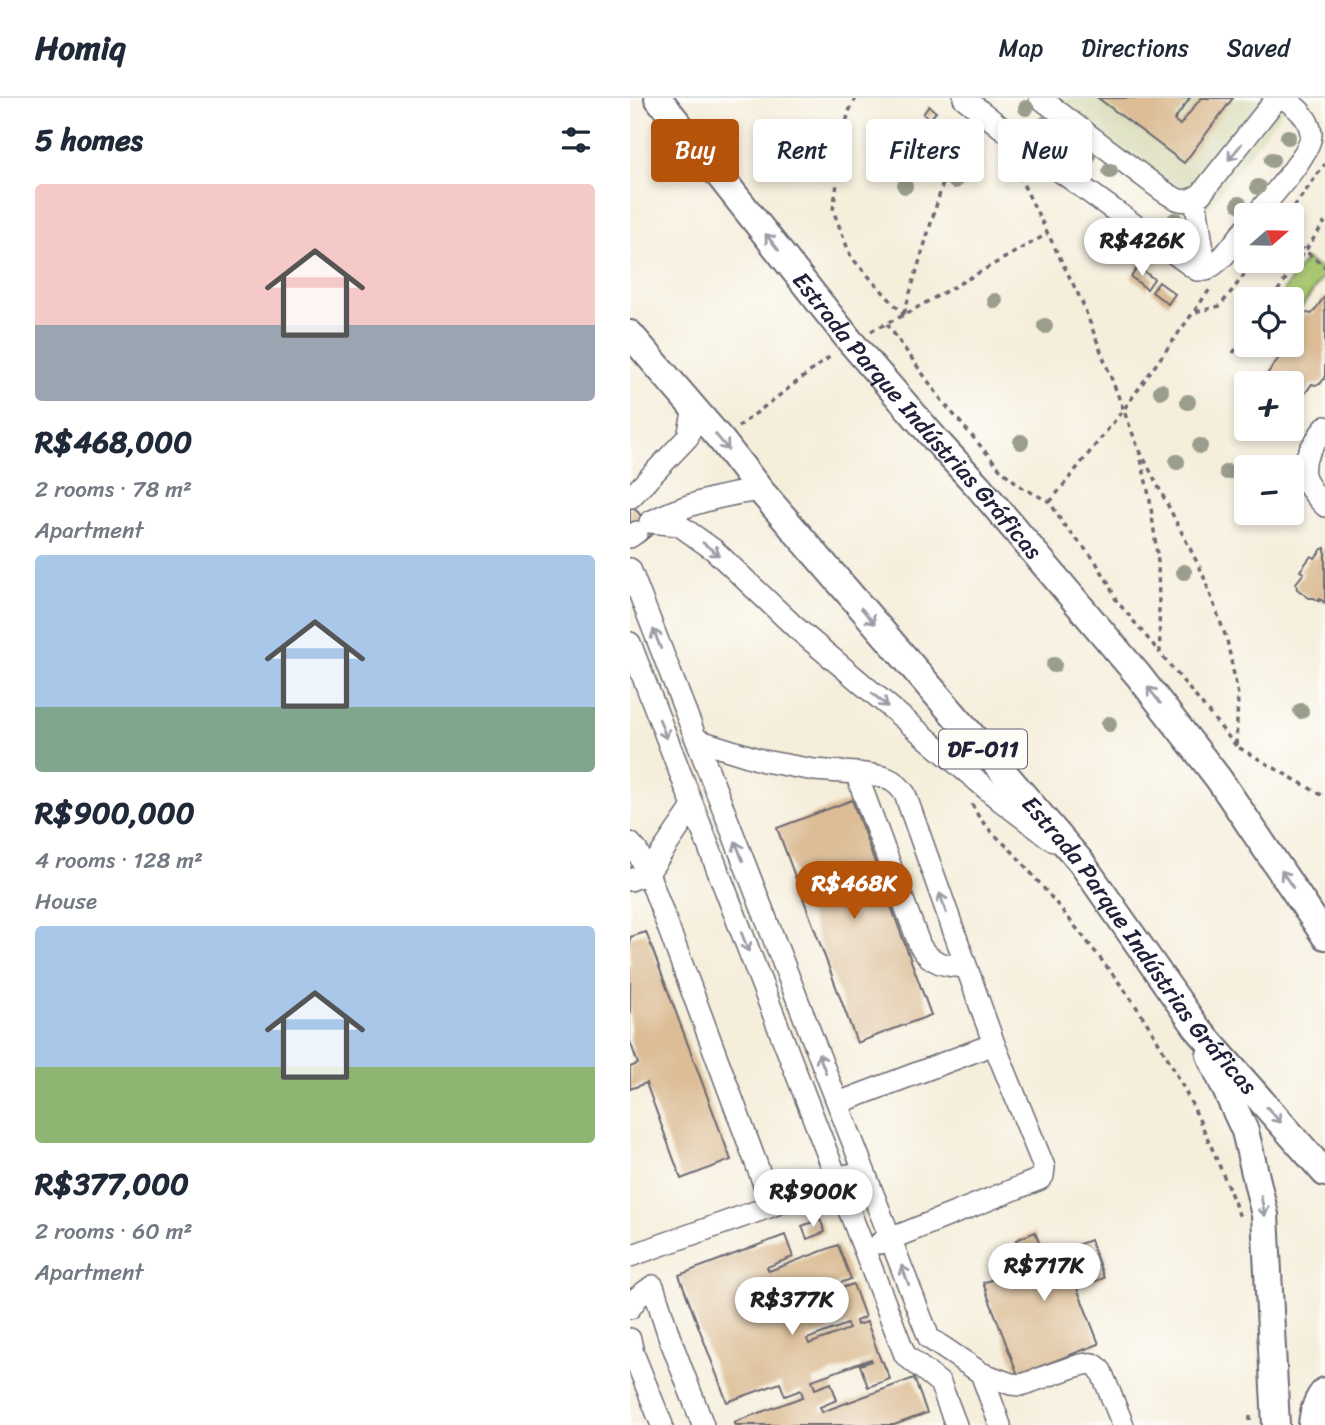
<!DOCTYPE html>
<meta charset="utf-8">
<style>
:root{--surface:#fff;--page:#f6f6f7;--text:#1f2937;--muted:#747a83;--line:#e0e1e3;--accent:#b45309}
body{margin:0;font-family:Sriracha,sans-serif;background:var(--page);color:var(--text);height:100vh;display:flex;flex-direction:column;font-size:26px;white-space:nowrap}
*{box-sizing:border-box;margin:0}
p{font-size:23px;color:var(--muted)}
.icon{flex:none;width:38px;height:38px;fill:none;stroke:currentColor;stroke-width:2;stroke-linecap:round;stroke-linejoin:round}
.map{position:relative;flex:1;overflow:hidden}
.side{display:flex;flex-direction:column;background:var(--surface);width:630px}
.side>*{flex:none}
.hud{position:absolute;left:21px;top:21px;width:569px;height:63px;display:flex;gap:14px}
.needle{width:46px;rotate:70deg}
.buttons{position:absolute;left:604px;top:105px;display:grid;gap:14px}
.buttons a{display:grid;place-items:center;width:70px;height:70px;border-radius:7px;background:var(--surface);box-shadow:0 4px 10px #0003;font-size:35px}
.price{position:absolute;translate:-50% -60px;padding:0 16px;border-radius:24px;background:#fff;color:#222;font-size:23px;line-height:46px;filter:drop-shadow(0 2px 4px #0008)}
.price::after{content:'';position:absolute;left:50%;top:42px;width:21px;height:16px;margin-left:-10px;background:inherit;clip-path:polygon(0 0,100% 0,50% 100%)}
.price.on{background:var(--accent);color:#fff}
ul{padding:0;list-style:none}
li{display:grid;align-content:center;gap:14px;height:371px;padding:0 35px}
li span{display:grid;place-items:center;height:217px;border-radius:7px;color:#555}
li>.icon{margin-inline-start:auto}
span .icon{width:126px;height:126px;fill:#fffc;stroke-width:1}
li b{font-size:30px}
h2{display:flex;justify-content:space-between;align-items:center;height:84px;padding:0 35px;font-size:30px}
.tag{padding:0 24px;border-radius:7px;background:var(--surface);box-shadow:0 4px 10px #0003;font-size:24px;line-height:63px}
.tag.on{background:var(--accent);color:#fff}
header{display:flex;align-items:center;gap:42px;box-sizing:border-box;height:98px;padding:0 35px;background:var(--surface);border-bottom:2px solid var(--line)}
header strong{font-size:33px}
nav{display:flex;gap:38px;margin-inline-start:auto;font-size:24px}
main{display:flex;flex:1;min-height:0}
.map>svg:first-child{display:block}
.built{fill:#dbdebd}
.green{fill:#a9c76f;stroke:#667455;stroke-width:2}
.building{fill:#dcbd96;fill-rule:evenodd}
.lines{fill:none;stroke-linecap:round;stroke-linejoin:round}
.minor-casing{stroke:#6c6973;stroke-width:24}
.major-casing{stroke:#6c6973;stroke-width:30}
.path{stroke:#6c6973;stroke-width:3.5;stroke-dasharray:5 5;stroke-linecap:butt}
.minor{stroke:#fff;stroke-width:21}
.major{stroke:#fff;stroke-width:26}
.tree{fill:#9b9e8d}
.oneway{stroke:#9c9ca7}
.labels{text-anchor:middle;dominant-baseline:central;stroke-width:7;stroke-linejoin:round;paint-order:stroke}
.shield{fill:#fdfcf7;stroke:#646373;stroke-width:2}
.shield-label{font-size:23px;font-weight:bold;fill:#22223b}
.street-label{font-size:24px;fill:#22223b;stroke:#fdfcf7}
</style>
<header>
<strong>Homiq</strong>
<nav><a>Map</a><a>Directions</a><a>Saved</a></nav>
</header>
<main>
<section class="side">
<h2>5 homes<svg class="icon" aria-label="filters" viewBox="0 0 24 24"><path d="M4 7h16M4 17h16"/><circle cx="9" cy="7" r="2"/><circle cx="15" cy="17" r="2"/></svg></h2>
<ul>
<li><span style="background:linear-gradient(#f6c9c9 65%,#9aa5b1 0)"><svg class="icon" aria-label="home" viewBox="0 0 24 24"><path d="M3 11l9-7 9 7M6 9v11h12V9"/></svg></span><div><b>R$468,000</b><p>2 rooms · 78 m²</p><p>Apartment</p></div></li>
<li><span style="background:linear-gradient(#a9c7e8 70%,#7fa58c 0)"><svg class="icon" aria-label="home" viewBox="0 0 24 24"><path d="M3 11l9-7 9 7M6 9v11h12V9"/></svg></span><div><b>R$900,000</b><p>4 rooms · 128 m²</p><p>House</p></div></li>
<li><span style="background:linear-gradient(#a9c7e8 65%,#8fb573 0)"><svg class="icon" aria-label="home" viewBox="0 0 24 24"><path d="M3 11l9-7 9 7M6 9v11h12V9"/></svg></span><div><b>R$377,000</b><p>2 rooms · 60 m²</p><p>Apartment</p></div></li>
</ul>
</section>
<div class="map">
<svg width="695" height="1327" viewBox="0 0 695 1327">
<rect width="100%" height="100%" fill="#fdfcf7"/>
<filter id="ink" filterUnits="userSpaceOnUse"><feTurbulence type="fractalNoise" baseFrequency=".0143" numOctaves="2"/><feDisplacementMap in="SourceGraphic" scale="14" xChannelSelector="R" yChannelSelector="G"/><feConvolveMatrix kernelMatrix="1 2 1 2 8 2 1 2 1" color-interpolation-filters="sRGB"/></filter>
<filter id="wash" filterUnits="userSpaceOnUse"><feTurbulence type="fractalNoise" baseFrequency=".00686" numOctaves="4" result="noise"/><feDisplacementMap in="SourceGraphic" scale="28" xChannelSelector="R" yChannelSelector="G"/><feGaussianBlur stdDeviation="1.57" result="paint"/><feColorMatrix in="noise" values="0 0 0 0 0 0 0 0 0 0 0 0 0 0 0 0 0 1.4 0 .05"/><feComposite in="paint" operator="in"/></filter>
<g filter="url(#wash)">
<rect width="100%" height="100%" fill="#f5eedb"/>
<path class="built" d="M421,0H657L660,3L573,117Z"/>
<path class="green" d="M676,161L695,175V176L669,213L662,208V201H651L649,199Z"/>
<g id="blocks">
<path class="building" d="M468,0H560L544,22L550,27L571,0H603L554,65Z
M299,8L306,14L300,21L293,16Z
M508,169L524,181L517,191L501,179Z
M529,184L545,196L538,206L522,194Z
M695,198V280L690,286L685,287L682,286L666,308L668,316L662,324V285H622L627,281L632,283L648,261L646,257V253L651,247H662V240L666,244L670,238L663,232L674,216L677,215L682,216Z
M0,405L25,434L12,444L0,429Z
M695,450V505L690,501L689,503L684,500H679L667,491L666,485L674,475L670,473L681,458L685,460L692,451Z
M222,702L301,917L227,945L147,730Z
M16,834L101,1062L51,1081L16,985L0,991V969L8,966L0,943V839Z
M190,1121L195,1134L177,1141L172,1128Z
M405,1134L416,1162L432,1156L431,1153L460,1142L474,1180L447,1190L469,1246L388,1277L353,1185L371,1178L366,1166L392,1156L386,1142Z
M155,1137L163,1159L137,1169L139,1173L208,1147L221,1181L163,1203L164,1207L223,1186L235,1219L226,1223L227,1227L237,1224L251,1263L253,1264L260,1281L238,1289L230,1267L242,1263L241,1261L182,1282L185,1291L201,1285L207,1302L190,1309L192,1314L284,1280L297,1315L264,1327H106L104,1324L173,1299L171,1292L155,1298L150,1285L97,1304L49,1177ZM217,1226L219,1231L179,1246L177,1241Z"/>
</g>
</g>
<g filter="url(#ink)">
<use href="#blocks" fill-opacity="0" stroke="#6c6973" stroke-width="2"/>
<g class="lines">
<g class="minor-casing">
<path id="minor" d="M334,0L391,45L567,172C587,174 604,144 616,130
M410,0L530,91C547,102 553,108 571,96L647,0
M565,100L576,172
M626,117C639,101 683,54 681,35C679,19 666,9 654,0
M695,329C671,365 662,374 695,408
M1,399L58,339L64,310
M20,424L49,427L84,452L165,529L371,703L424,743
M20,424C55,406 91,397 130,392
M0,439L7,434
M0,471L299,1240L351,1275L370,1327
M0,545L275,1257L310,1285L326,1327
M67,642L134,663L184,672L226,675L290,848C301,866 316,868 336,869
M226,675C247,678 262,676 275,696L364,946L414,1069L413,1078L410,1081L250,1145
M0,745L7,753L18,775L142,1108
M0,782L18,775L63,709
M208,1005L364,946
M0,1158L142,1108L218,1077
M0,1210L8,1199L23,1188L39,1238L73,1327
M0,1241L3,1255L32,1327
M351,1275L381,1286L391,1287C405,1283 453,1263 463,1266C468,1268 468,1270 471,1273L493,1327"/>
</g>
<g class="major-casing">
<g id="major">
<path id="s1" d="M28,0L220,243L311,348L348,388L508,577L588,680L695,838"/>
<path id="s2" d="M0,236L92,343L130,392L451,764L567,930L695,1075"/>
<path d="M580,957L615,1033L635,1117L646,1327"/>
<path d="M682,1327C683,1315 686,1302 695,1293"/>
</g>
</g>
<path class="path" d="M226,0L218,15L203,112L221,159L274,217
M390,68L389,78L452,204L507,347L572,474L597,542L608,597L606,648L695,699
M658,117L695,66
M662,142L695,169
M642,201L695,124
M566,214L590,208L625,163
M274,215L331,25
M257,226L313,304L372,373L393,390L420,404L433,426L464,461L478,484L486,502L530,555
M241,233L274,217L417,136
M603,255L616,237
M108,329L202,257
M509,352L520,402L528,464L530,555L606,648
M420,404L494,311L580,191
M342,706C351,729 374,743 390,762C423,801 456,841 487,882C540,951 580,1040 611,1122
M620,1318V1327"/>
<use href="#minor" class="minor"/>
<use href="#major" class="major"/>
</g>
<g class="tree">
<circle cx="396" cy="10" r="8"/>
<circle cx="415" cy="26" r="8"/>
<circle cx="341" cy="33" r="8"/>
<circle cx="658" cy="39" r="8"/>
<circle cx="436" cy="41" r="8"/>
<circle cx="458" cy="59" r="8"/>
<circle cx="642" cy="62" r="8"/>
<circle cx="163" cy="70" r="8"/>
<circle cx="480" cy="73" r="8"/>
<circle cx="325" cy="83" r="8"/>
<circle cx="275" cy="88" r="8"/>
<circle cx="628" cy="89" r="8"/>
<circle cx="609" cy="106" r="8"/>
<circle cx="545" cy="122" r="8"/>
<circle cx="365" cy="203" r="8"/>
<circle cx="415" cy="228" r="8"/>
<circle cx="531" cy="293" r="8"/>
<circle cx="558" cy="304" r="8"/>
<circle cx="391" cy="344" r="8"/>
<circle cx="570" cy="348" r="8"/>
<circle cx="547" cy="364" r="8"/>
<circle cx="597" cy="374" r="8"/>
<circle cx="554" cy="474" r="8"/>
<circle cx="424" cy="567" r="8"/>
<circle cx="671" cy="613" r="8"/>
<circle cx="479" cy="626" r="8"/>
</g>
<defs><path id="oneway-shaft" d="M-6 0H5M1.5-3L5.5 0L1.5 3" fill="none" stroke-width="1.6" stroke-linecap="round" stroke-linejoin="round" transform="scale(1.75)"/></defs>
<g class="oneway">
<use href="#oneway-shaft" transform="translate(605 54) rotate(129)"/>
<use href="#oneway-shaft" transform="translate(142 144) rotate(-129)"/>
<use href="#oneway-shaft" transform="translate(92 344) rotate(51)"/>
<use href="#oneway-shaft" transform="translate(81 451) rotate(38)"/>
<use href="#oneway-shaft" transform="translate(238 518) rotate(49)"/>
<use href="#oneway-shaft" transform="translate(27 541) rotate(-111)"/>
<use href="#oneway-shaft" transform="translate(524 597) rotate(-128)"/>
<use href="#oneway-shaft" transform="translate(250 602) rotate(41)"/>
<use href="#oneway-shaft" transform="translate(33 631) rotate(69)"/>
<use href="#oneway-shaft" transform="translate(109 753) rotate(-111)"/>
<use href="#oneway-shaft" transform="translate(657 781) rotate(-124)"/>
<use href="#oneway-shaft" transform="translate(313 805) rotate(-109)"/>
<use href="#oneway-shaft" transform="translate(115 844) rotate(69)"/>
<use href="#oneway-shaft" transform="translate(192 965) rotate(-111)"/>
<use href="#oneway-shaft" transform="translate(644 1017) rotate(48)"/>
<use href="#oneway-shaft" transform="translate(633 1108) rotate(78)"/>
<use href="#oneway-shaft" transform="translate(275 1177) rotate(-111)"/>
</g>
</g>
<g class="labels">
<rect class="shield" x="309" y="631.5" width="88" height="39" rx="5"/>
<g class="shield-label">
<text x="353" y="651">DF-011</text>
</g>
<g class="street-label">
<text stroke="none"><textPath href="#s1" startOffset="410">Estrada Parque Indústrias Gráficas</textPath></text>
<text stroke="none"><textPath href="#s2" startOffset="796">Estrada Parque Indústrias Gráficas</textPath></text>
</g>
</g>
</svg>
<div class="buttons">
<a><svg class="needle" viewBox="-14 -14 28 28"><path d="M0-13l5 13h-10z" fill="#e53935"/><path d="M0 13l5-13h-10z" fill="#747a83"/></svg></a>
<a><svg class="icon" aria-label="locate" viewBox="0 0 24 24"><circle cx="12" cy="12" r="6"/><path d="M12 2v4M12 18v4M2 12h4M18 12h4"/></svg></a>
<a>+</a>
<a>−</a>
</div>
<b class="price" style="left:512px;top:180px">R$426K</b>
<b class="price on" style="left:224px;top:823px">R$468K</b>
<b class="price" style="left:183px;top:1131px">R$900K</b>
<b class="price" style="left:414px;top:1205px">R$717K</b>
<b class="price" style="left:162px;top:1239px">R$377K</b>
<div class="hud">
<a class="tag on">Buy</a>
<a class="tag">Rent</a>
<a class="tag">Filters</a>
<a class="tag">New</a>
</div>
</div>
</main>
